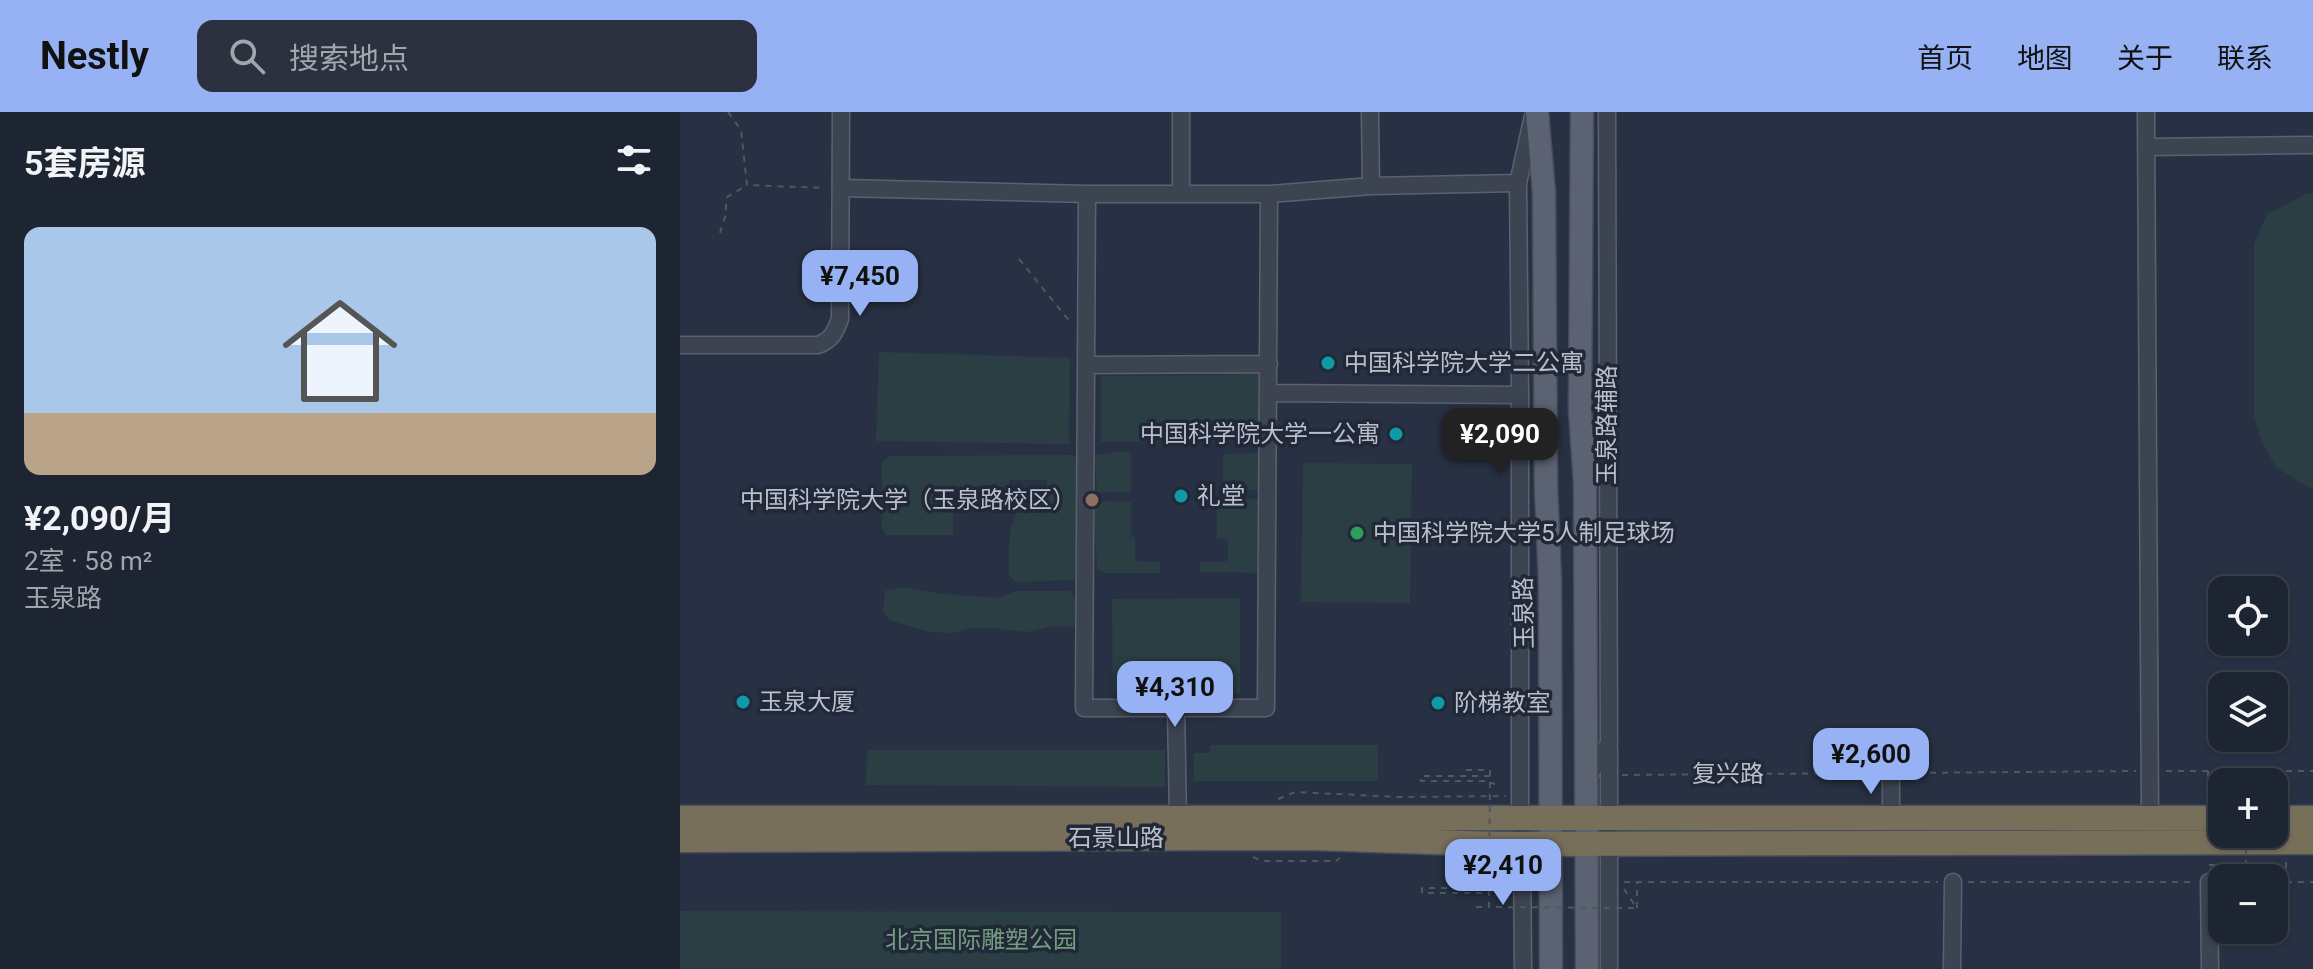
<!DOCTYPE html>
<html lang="zh">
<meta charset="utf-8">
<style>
:root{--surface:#1e2532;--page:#2b313e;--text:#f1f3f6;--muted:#a1a5ac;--line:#3c424d;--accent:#96b2f5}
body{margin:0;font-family:Roboto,"Noto Sans SC",sans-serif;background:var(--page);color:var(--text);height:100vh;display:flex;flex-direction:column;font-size:30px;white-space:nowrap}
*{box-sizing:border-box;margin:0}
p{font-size:26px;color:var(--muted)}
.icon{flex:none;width:44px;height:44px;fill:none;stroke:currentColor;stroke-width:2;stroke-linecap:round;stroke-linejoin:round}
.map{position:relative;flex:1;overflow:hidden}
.drawer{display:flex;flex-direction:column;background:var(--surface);width:680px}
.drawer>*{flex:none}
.fabs{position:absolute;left:1528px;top:464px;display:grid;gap:16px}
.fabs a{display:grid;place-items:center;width:80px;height:80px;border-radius:16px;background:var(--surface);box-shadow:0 2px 6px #0004,0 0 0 2px var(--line);font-size:40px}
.price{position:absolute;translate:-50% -68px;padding:0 18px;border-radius:16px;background:var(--accent);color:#111;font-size:26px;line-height:52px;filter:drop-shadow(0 2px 4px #0008)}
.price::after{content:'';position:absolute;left:50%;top:48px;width:24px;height:18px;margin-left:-12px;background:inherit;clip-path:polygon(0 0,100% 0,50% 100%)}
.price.selected{background:#222;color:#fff}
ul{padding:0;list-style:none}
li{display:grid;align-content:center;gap:16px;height:424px;padding:0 24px}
li span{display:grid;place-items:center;height:248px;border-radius:16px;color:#555}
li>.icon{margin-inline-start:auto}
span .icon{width:144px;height:144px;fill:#fffc;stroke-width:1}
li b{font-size:34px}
h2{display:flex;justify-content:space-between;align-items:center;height:96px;padding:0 24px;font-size:34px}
header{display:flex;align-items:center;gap:48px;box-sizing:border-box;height:112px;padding:0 40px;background:var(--accent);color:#111}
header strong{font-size:38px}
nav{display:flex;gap:44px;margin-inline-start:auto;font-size:28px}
.search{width:560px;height:72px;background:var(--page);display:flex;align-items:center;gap:20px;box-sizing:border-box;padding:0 28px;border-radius:16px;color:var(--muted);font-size:30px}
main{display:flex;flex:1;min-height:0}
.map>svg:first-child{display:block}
.green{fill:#2a3e44}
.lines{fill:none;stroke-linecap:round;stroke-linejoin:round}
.minor-casing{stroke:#5b6170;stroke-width:19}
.major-casing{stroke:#464c5c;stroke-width:25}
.highway-casing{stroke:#474e5d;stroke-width:27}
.path{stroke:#495b60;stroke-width:2;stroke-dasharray:6 6;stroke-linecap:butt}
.minor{stroke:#3c4452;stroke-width:16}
.major{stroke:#5b6272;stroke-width:22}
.highway{stroke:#786f5a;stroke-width:24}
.path-bridge{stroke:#495b60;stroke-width:2;stroke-dasharray:6 6;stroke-linecap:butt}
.culture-dot{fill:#0f9aa8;stroke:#212838;stroke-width:3}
.education-dot{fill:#8d6e63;stroke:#212838;stroke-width:3}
.leisure-dot{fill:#2e9e5b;stroke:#212838;stroke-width:3}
.labels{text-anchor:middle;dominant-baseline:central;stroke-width:7;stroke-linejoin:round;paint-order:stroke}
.poi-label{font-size:24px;fill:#babfcc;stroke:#212838;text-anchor:start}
.street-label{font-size:24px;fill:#babfcc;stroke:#212838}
.park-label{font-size:24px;fill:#729c7f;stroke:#212838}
</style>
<header>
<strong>Nestly</strong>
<div class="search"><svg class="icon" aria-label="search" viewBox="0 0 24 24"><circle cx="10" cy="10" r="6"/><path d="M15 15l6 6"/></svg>搜索地点</div>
<nav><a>首页</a><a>地图</a><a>关于</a><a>联系</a></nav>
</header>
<main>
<section class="drawer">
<h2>5套房源<svg class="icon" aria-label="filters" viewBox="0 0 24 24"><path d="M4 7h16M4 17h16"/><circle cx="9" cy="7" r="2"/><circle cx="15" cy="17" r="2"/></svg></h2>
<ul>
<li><span style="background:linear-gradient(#a9c7e8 75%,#b9a48a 0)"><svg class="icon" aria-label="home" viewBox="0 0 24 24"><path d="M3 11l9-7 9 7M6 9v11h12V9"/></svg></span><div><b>¥2,090/月</b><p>2室 · 58 m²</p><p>玉泉路</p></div></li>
</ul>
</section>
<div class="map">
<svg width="1633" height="857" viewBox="0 0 1633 857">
<rect width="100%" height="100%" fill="#283143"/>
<path class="green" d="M1633,81V377H1631L1597,356L1583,333L1574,304V132L1587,102L1626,82Z
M199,240L390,246L389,332L196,329Z
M578,262L579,329L421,330V264Z
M446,339L451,341V380H417L415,343Z
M577,341L579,343L578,378L543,379V342Z
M392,343L399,347L401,354L394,468L336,470L329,464C329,443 327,422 336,401H367V368H330L329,375H268V401H273V423H206L202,416V350L210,344Z
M623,351L732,352L730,491L621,490Z
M537,386L581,387L580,457L577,461L520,460V450L548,449V427H537Z
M425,389L451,390V425H455V449L480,450V461H424L417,457L414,395L417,391Z
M222,475L262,482L320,486L335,479H389C399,487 396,503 396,515L372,514L348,520L310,516H291L273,521L249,520L209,508L203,499L205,479Z
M560,486V581L433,582L432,487Z
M530,633H698V669H513L514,641H530Z
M187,638H485V675L186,673Z
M0,799L601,800V857H0Z"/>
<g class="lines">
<g class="minor-casing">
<path id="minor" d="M501,0V82
M690,0L691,74
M1466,0L1470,706
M1467,35L1633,33
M162,76L407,82H589L691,74L838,71
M407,82L404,596H586L589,82
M0,233H138C152,228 155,220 160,207L161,0
M406,253L589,252
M589,281L840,283
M496,597L498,707
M929,635V857
M1211,661V706
M907,667L929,631L927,0
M1529,770L1530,857
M843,857L842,732L840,700V283L838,71L853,4
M1272,857L1273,770"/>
</g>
<g class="major-casing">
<path id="major" d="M857,0L864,81L866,376L870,469L871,857
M902,0L900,298L905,371L907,857"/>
</g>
<g class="highway-casing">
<path id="highway" d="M0,706H1542
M1594,706H1633
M0,728L542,726H635L814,732L1633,730"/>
</g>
<path class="path" d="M48,0L61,18L67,73L145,76
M40,121L45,105L47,85L66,74
M339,147L391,211
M786,658H810
M1486,659H1633
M1528,659V684L1542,683
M1226,661L1456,659
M942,663L1196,661
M810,664H741V669H805L815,672
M1594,683H1602V685
M598,687L615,680L719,685L826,684
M573,745L582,749H656L660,746
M1606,750V770
M944,770H1258
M1288,770H1514
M1594,770H1633
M803,776H742V781H809
M944,777L956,795
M796,795H809
M957,796V771"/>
<use href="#minor" class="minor"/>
<use href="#major" class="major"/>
<use href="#highway" class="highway"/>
<path class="path-bridge" d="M810,658L809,795L957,796
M1529,753H1566V722"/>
</g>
<g class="culture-dot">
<circle cx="648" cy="251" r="8"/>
<circle cx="716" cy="322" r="8"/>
<circle cx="501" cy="384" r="8"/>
<circle cx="63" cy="590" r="8"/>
<circle cx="758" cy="591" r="8"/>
</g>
<circle class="education-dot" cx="412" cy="388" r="8"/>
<circle class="leisure-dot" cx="677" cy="421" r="8"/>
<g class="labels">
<g class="poi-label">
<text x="664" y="251">中国科学院大学二公寓</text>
<text x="700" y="322" text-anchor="end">中国科学院大学一公寓</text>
<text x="517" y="384">礼堂</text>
<text x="396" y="388" text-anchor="end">中国科学院大学（玉泉路校区）</text>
<text x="693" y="421">中国科学院大学5人制足球场</text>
<text x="79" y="590">玉泉大厦</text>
<text x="774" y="591">阶梯教室</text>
</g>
<g class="street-label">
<text transform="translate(927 313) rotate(-90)">玉泉路辅路</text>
<text transform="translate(844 501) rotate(-91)">玉泉路</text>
<text x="1048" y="662">复兴路</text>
<text x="436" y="726">石景山路</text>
</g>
<g class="park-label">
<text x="301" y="828">北京国际雕塑公园</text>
</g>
</g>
</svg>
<div class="fabs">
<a><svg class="icon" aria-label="locate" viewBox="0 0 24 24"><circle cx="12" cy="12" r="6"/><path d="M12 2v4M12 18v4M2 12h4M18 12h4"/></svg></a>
<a><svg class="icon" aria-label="layers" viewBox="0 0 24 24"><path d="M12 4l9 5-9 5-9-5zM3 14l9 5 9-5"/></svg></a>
<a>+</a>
<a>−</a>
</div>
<b class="price" style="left:180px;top:206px">¥7,450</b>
<b class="price selected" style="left:820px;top:364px">¥2,090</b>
<b class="price" style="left:495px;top:617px">¥4,310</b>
<b class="price" style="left:1191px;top:684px">¥2,600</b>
<b class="price" style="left:823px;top:795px">¥2,410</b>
</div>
</main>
